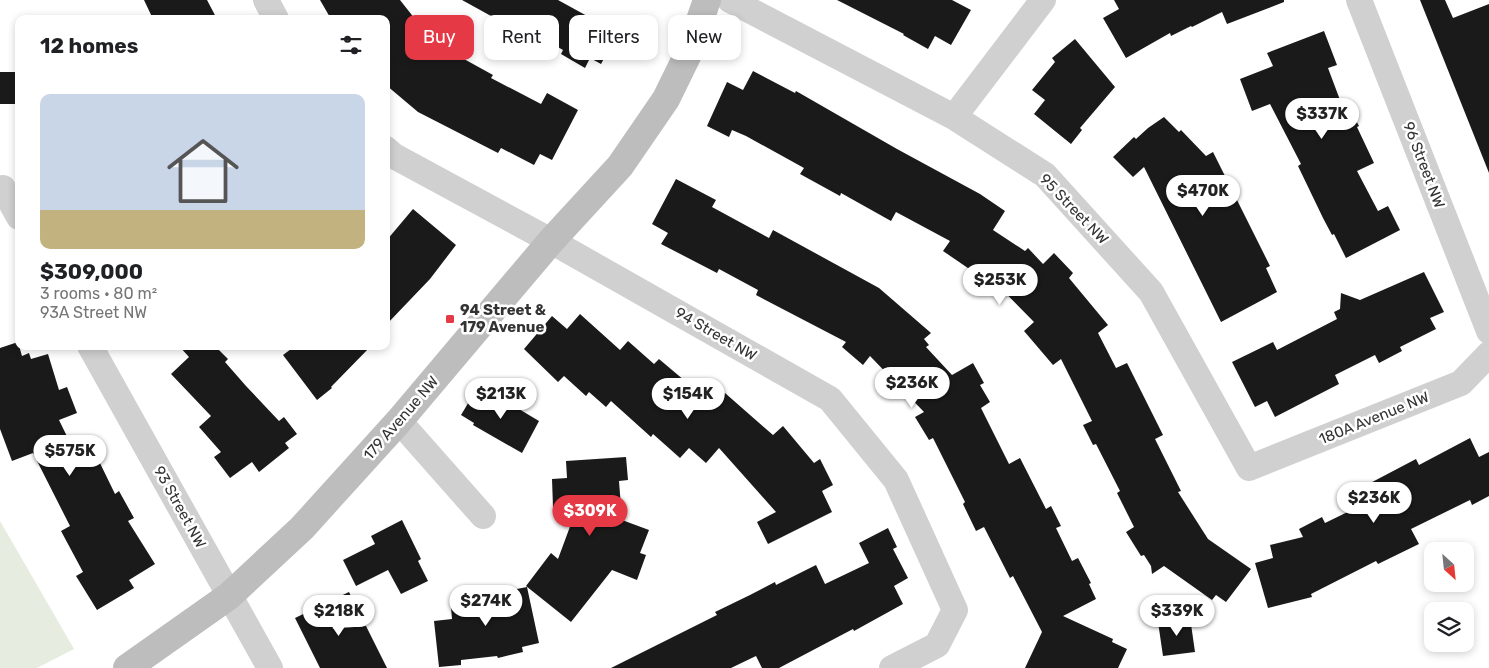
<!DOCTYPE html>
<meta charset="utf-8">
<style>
:root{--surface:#fff;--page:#f2f2f2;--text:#202124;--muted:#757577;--accent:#e63946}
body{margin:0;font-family:Rubik,sans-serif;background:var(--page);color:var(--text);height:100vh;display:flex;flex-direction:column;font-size:19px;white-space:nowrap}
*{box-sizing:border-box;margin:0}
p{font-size:16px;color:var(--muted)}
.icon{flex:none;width:28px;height:28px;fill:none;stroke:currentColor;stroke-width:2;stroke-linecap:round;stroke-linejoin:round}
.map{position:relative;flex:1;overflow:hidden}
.sheet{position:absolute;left:15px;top:15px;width:375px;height:335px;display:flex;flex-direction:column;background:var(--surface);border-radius:10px;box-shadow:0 2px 8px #0003}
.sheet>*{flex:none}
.top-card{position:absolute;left:405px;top:15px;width:475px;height:45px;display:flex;gap:10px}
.needle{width:32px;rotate:153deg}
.tools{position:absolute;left:1424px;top:542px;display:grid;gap:10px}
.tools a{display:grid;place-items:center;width:50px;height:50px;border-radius:10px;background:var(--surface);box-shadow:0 2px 8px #0003;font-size:25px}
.price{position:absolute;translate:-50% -42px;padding:0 11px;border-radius:18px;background:#fff;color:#222;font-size:16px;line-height:32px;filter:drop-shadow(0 1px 2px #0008)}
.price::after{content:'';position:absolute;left:50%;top:30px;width:15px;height:11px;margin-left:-8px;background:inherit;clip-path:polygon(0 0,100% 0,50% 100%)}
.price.selected{background:var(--accent);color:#fff}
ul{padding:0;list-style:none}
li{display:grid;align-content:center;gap:10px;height:265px;padding:0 25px}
li span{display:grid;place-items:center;height:155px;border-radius:10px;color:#555}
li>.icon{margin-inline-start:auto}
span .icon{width:90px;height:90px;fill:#fffc;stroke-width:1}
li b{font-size:21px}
h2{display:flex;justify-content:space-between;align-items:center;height:60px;padding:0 25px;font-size:21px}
.chip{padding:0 18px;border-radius:10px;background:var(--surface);box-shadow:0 2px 8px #0003;font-size:18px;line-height:45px}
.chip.selected{background:var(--accent);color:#fff}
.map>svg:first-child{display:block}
.green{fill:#e6ecdf}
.building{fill:#1a1a1a}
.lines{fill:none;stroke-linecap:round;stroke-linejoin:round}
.street{stroke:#d0d0d0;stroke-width:26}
.secondary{stroke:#bdbdbd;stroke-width:28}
.poi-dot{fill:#e63946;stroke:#fff;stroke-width:2}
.labels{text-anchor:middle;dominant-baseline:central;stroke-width:5;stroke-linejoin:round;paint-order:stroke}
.street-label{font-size:15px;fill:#333;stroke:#fff}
.poi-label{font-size:15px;font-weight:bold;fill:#333;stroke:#fff;text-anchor:start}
</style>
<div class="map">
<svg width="1489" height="668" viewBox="0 0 1489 668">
<rect width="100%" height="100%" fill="#fff"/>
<path class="green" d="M0,521L74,649L37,668H0Z"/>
<path class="building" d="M144,0H207L217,19H153Z
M320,0H400L415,19L464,59L493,75L491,78L541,104L547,93L578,110L552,160L540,154L534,165L501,148L498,153L418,112L386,85V19H331Z
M462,0H558L618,33L601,64L590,58L585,68L561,54L563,50L525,28L522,33Z
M837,0H952L971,10L951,45L935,36L928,49L903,35L904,34Z
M1114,0H1284V2L1227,24L1222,12L1192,27L1191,26L1171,36L1170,33L1126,58L1103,18L1119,9Z
M1420,0H1445L1453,18L1489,4V173Z
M1324,31L1337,65L1328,68L1343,108L1348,106L1359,126L1357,127L1374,163L1357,171L1378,211L1388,206L1400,230L1346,258L1334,234L1332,235L1323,218L1298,166L1301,164L1270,104L1252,111L1240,79L1273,66L1267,53Z
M1075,39L1115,87L1080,128L1082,130L1071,144L1034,114L1045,100L1032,90L1055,62L1052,58Z
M753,71L795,93L796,91L897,149L980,194L1005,211L993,230L1025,251L1028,248L1043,264L1054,253L1073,273L1069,278L1108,325L1098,333L1116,368L1127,363L1163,435L1155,439L1181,491L1178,492L1208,539L1251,569L1226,602L1216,595L1212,600L1164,566L1152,574L1151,566L1144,555L1141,556L1126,532L1134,527L1117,493L1120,491L1096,444L1093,445L1083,425L1092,421L1061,359L1053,365L1024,331L1034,322L985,272L981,277L943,251L950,241L896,212L891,221L841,193L840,196L800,174L804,168L746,136L732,130L729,137L707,126L727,82L743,90Z
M0,72H19V104H0Z
M1164,117L1179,132L1181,130L1206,156L1213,152L1270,266L1266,268L1277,292L1221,322L1144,167L1133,177L1113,157L1134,137L1136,139L1148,128Z
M676,179L716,200L712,207L769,238L773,230L879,288L931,333L924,339L929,345L926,347L952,375L973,363L984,383L980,385L990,402L981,408L1009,464L1020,458L1046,509L1051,506L1061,526L1056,528L1072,561L1078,558L1091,583L1089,584L1096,599L1063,616L1113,639L1112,642L1127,649L1118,668H1025L1042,632L1013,576L1010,578L984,527L976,531L963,504L965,502L933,438L929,440L915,417L924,412L870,356L863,365L842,347L846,342L756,295L758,290L719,269L717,273L661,244L668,233L652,224Z
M413,209L456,245L430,279L386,325V241Z
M1424,272L1444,312L1430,318L1436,329L1400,347L1402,351L1379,363L1375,355L1335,375L1339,384L1275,417L1267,401L1255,407L1232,362L1273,342L1277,350L1337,319L1334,312L1340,309L1341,293L1360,300Z
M580,314L620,350L628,341L654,364L659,359L704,397L705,395L716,404L725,393L773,435L783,426L814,463L820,459L833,485L822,491L832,512L768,544L757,522L776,512L719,448L706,463L689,448L680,458L653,434L651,437L611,401L606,407L589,392L586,396L564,376L558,382L524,349L552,316L567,329Z
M18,342L22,356L29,353L31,359L48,354L59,390L67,387L77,413L59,420L82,467L98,459L115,494L119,491L134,518L128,521L155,564L129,580L134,588L97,610L76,576L83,572L61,531L70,526L33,453L12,461L0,429V348Z
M179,346H215L228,359L225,362L246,386L279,421L284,417L297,434L285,443L289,448L259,472L252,462L230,478L214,457L221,452L199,427L211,416L171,374L189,357Z
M295,346H371L331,387L332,388L317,400L283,355Z
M476,390L489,398L492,393L539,421L522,453L473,425L474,423L461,415Z
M1470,438L1479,457L1489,452V496L1472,505L1470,500L1411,529L1419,544L1378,564L1376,561L1311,594L1312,597L1268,608L1255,563L1273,558L1270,545L1303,537L1299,529L1322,517L1325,523L1364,504L1357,490L1416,459L1419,465Z
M626,457L628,480L619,481L622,520L649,530L640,553L646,555L637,580L612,570L571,622L526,586L551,553L558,559L578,505L553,507L552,479L567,478L566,461Z
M402,520L421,559L418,561L428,581L401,594L388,570L356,586L343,560L375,544L371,536Z
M888,528L897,547L893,549L908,578L894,586L903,604L854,631L853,629L779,668H762L756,656L731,668H611L717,615L715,612L750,595L775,582L776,585L816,565L825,584L869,563L859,543Z
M527,587L539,643L522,647L523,652L498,658L497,656L461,660V665L439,667L434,621L452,619L450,596L476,594L477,597Z
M349,592L360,615L332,629L366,626L387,668H320L295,618Z
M1190,617L1195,652L1163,656L1158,622Z"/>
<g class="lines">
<path class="street" d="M266,0L276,19
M730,0L954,117L1045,175L1151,292L1249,468L1461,383L1489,354
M1359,0L1489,331
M954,117L1043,0
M386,149L394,156L551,241L830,399L896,480L955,610L937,645L892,668
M3,188L19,217
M90,346L270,668
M399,421L483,516"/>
<path class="secondary" d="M127,668L229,596L302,528L399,421L551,241L620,166L666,99L689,52L707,0"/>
</g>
<rect class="poi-dot" x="445" y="314" width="10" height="10" rx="2.5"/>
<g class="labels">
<g class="street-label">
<text transform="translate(1424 165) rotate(69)">96 Street NW</text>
<text transform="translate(1074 209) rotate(46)">95 Street NW</text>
<text transform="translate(716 334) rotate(30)">94 Street NW</text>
<text transform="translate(401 418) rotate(-49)">179 Avenue NW</text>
<text transform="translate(1374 418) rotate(-22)">180A Avenue NW</text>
<text transform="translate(180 507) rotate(61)">93 Street NW</text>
</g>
<g class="poi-label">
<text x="460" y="310">94 Street &amp;<tspan x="460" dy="17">179 Avenue</tspan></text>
</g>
</g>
</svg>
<div class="tools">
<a><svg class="needle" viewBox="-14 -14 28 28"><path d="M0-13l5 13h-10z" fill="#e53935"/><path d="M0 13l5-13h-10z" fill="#757577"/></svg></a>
<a><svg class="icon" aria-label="layers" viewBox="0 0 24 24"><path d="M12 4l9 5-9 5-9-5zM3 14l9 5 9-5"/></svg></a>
</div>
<b class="price" style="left:1322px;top:140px">$337K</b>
<b class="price" style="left:1203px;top:217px">$470K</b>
<b class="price" style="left:1000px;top:306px">$253K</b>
<b class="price" style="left:912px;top:409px">$236K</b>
<b class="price" style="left:501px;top:420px">$213K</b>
<b class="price" style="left:688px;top:420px">$154K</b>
<b class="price" style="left:70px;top:477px">$575K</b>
<b class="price" style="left:1374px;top:524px">$236K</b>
<b class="price selected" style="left:590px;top:537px">$309K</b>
<b class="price" style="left:486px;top:627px">$274K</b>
<b class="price" style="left:339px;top:637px">$218K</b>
<b class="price" style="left:1177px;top:637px">$339K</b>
<div class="top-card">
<a class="chip selected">Buy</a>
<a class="chip">Rent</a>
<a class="chip">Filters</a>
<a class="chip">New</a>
</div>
<section class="sheet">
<h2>12 homes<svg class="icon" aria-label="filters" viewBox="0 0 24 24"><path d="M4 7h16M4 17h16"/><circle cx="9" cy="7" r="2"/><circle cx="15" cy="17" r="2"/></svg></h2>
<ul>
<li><span style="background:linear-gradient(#c9d6e8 75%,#c2b280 0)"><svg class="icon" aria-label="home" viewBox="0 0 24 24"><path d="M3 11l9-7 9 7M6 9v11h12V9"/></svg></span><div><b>$309,000</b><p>3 rooms · 80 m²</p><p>93A Street NW</p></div></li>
</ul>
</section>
</div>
